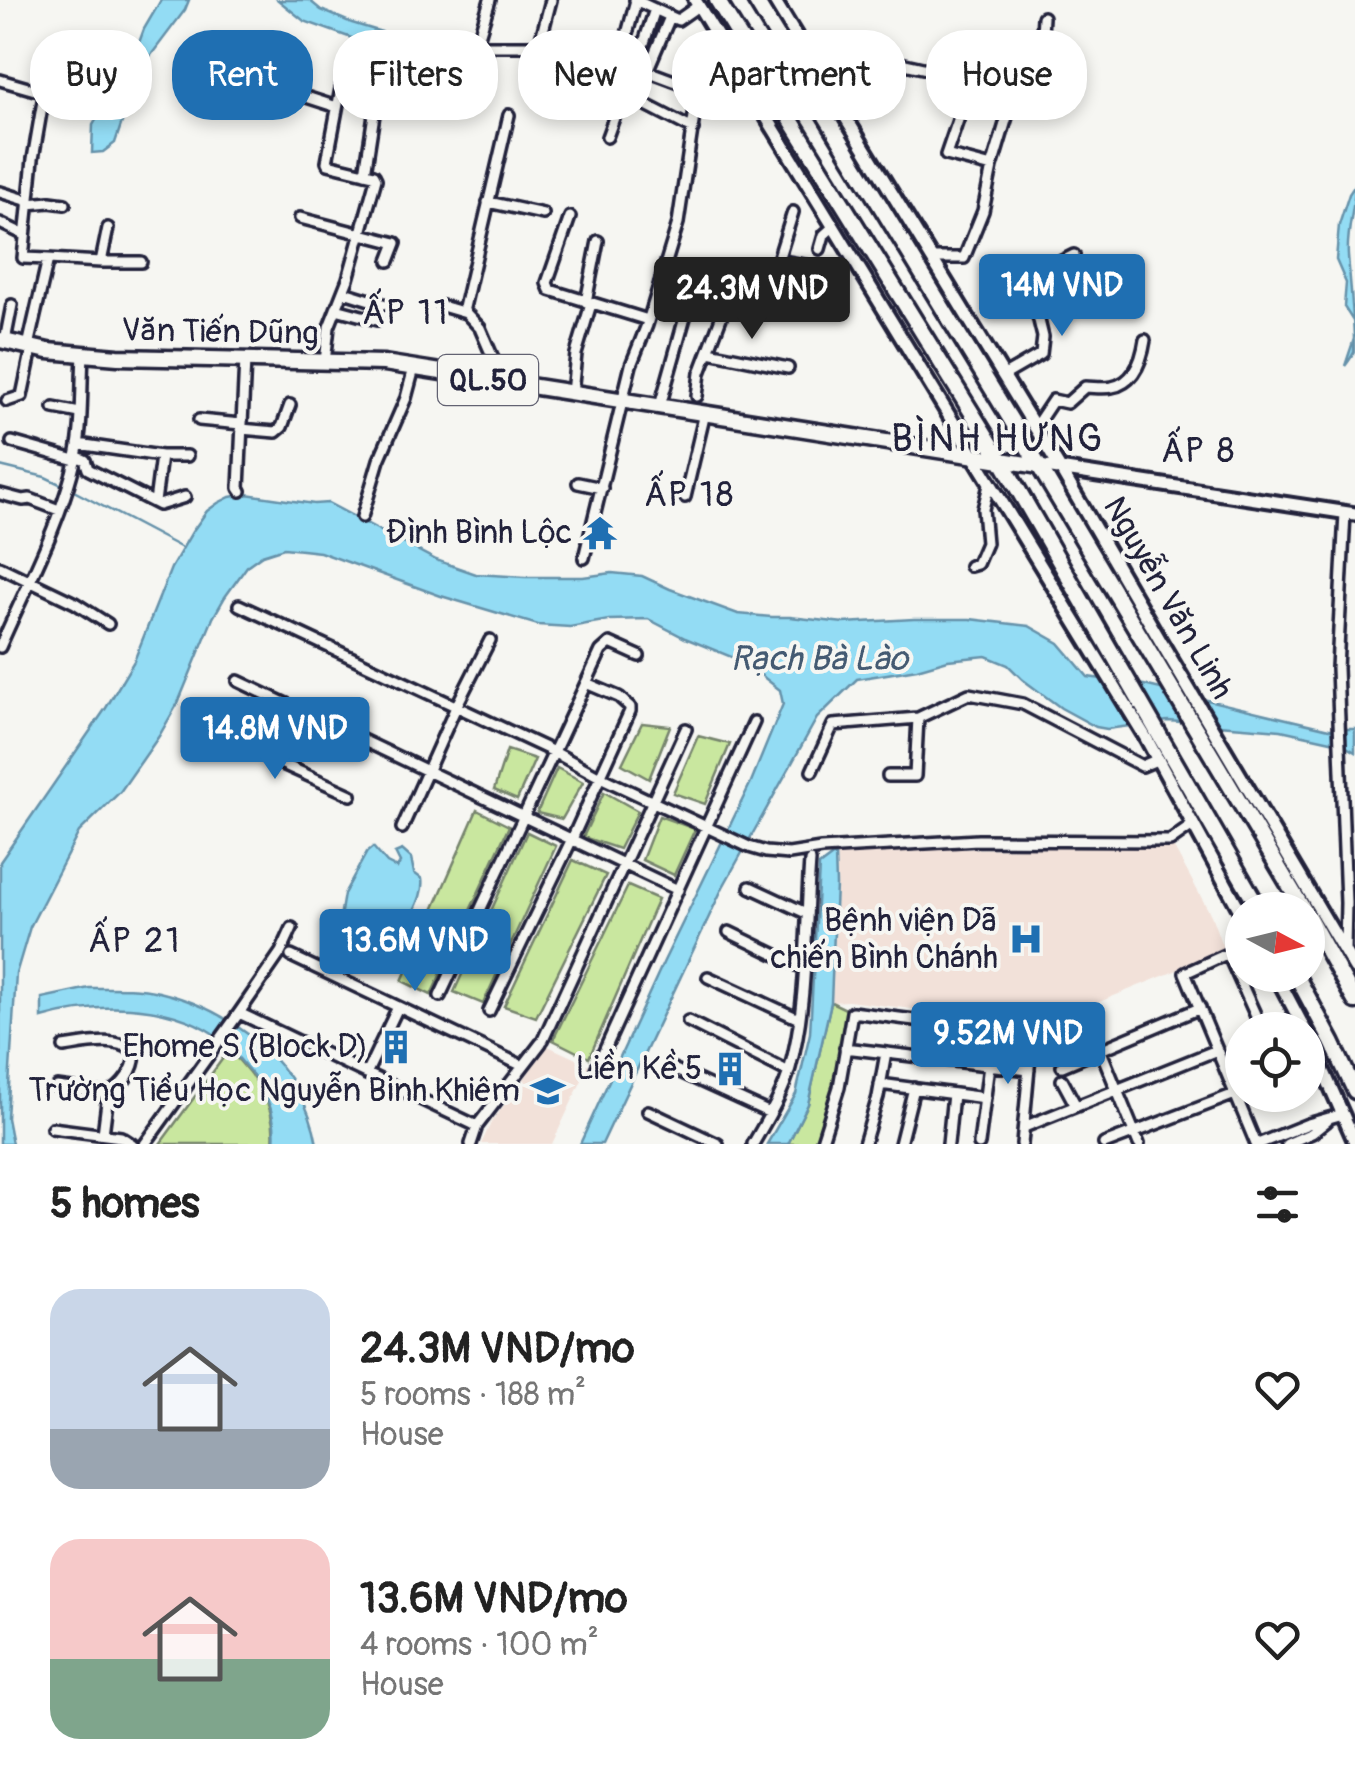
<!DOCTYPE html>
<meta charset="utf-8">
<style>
:root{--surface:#fff;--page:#f2f2f2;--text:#222;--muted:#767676;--accent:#1f6fb2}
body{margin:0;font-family:Pangolin,sans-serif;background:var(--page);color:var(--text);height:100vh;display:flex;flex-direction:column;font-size:38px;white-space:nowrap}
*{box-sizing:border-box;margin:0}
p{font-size:32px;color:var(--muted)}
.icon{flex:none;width:55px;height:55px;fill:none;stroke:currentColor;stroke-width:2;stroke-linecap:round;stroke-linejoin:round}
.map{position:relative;height:1144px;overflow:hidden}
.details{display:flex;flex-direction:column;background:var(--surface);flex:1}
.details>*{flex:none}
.hud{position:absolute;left:30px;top:30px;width:1295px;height:90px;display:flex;gap:20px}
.needle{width:65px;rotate:97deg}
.controls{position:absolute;left:1225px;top:892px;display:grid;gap:20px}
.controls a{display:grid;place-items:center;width:100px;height:100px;border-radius:50%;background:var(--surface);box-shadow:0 5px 15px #0003;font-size:50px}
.price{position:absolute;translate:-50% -85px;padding:0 22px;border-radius:10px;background:var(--accent);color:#fff;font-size:32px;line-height:65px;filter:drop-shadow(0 2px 5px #0008)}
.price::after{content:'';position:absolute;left:50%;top:60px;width:30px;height:22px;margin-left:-15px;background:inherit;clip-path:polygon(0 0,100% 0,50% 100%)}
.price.active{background:#222;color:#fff}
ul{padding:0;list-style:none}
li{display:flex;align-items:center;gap:30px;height:250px;padding:0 50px}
li span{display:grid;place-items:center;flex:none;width:280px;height:200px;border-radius:30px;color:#555}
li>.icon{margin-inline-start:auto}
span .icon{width:120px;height:120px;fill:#fffc;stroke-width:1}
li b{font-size:42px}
h2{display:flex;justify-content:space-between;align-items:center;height:120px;padding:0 50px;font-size:42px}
.pill{padding:0 35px;border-radius:40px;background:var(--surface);box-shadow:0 5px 15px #0003;font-size:35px;line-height:90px}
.pill.active{background:var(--accent);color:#fff}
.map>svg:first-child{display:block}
.built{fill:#f2e1d9}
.green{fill:#c9e79f;stroke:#76846d;stroke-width:2.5}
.water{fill:#93dcf4;stroke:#6692aa;stroke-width:2.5}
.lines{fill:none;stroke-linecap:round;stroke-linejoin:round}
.stream{stroke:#6692aa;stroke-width:2.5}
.minor-casing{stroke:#22223b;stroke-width:16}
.major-casing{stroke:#22223b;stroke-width:19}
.highway-casing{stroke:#22223b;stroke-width:21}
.minor{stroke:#f6f6f2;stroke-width:9}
.major{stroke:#f6f6f2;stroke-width:11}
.highway{stroke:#f6f6f2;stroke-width:14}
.labels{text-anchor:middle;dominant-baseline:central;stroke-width:8;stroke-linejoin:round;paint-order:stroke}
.shield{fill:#f6f6f2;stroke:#626272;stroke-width:2.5}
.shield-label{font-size:30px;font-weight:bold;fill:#22223b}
.street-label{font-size:32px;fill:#22223b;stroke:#f6f6f2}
.poi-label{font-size:32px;fill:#22223b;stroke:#f6f6f2;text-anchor:end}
.neighbourhood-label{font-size:35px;letter-spacing:2.5px;fill:#22223b;stroke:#f6f6f2}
.water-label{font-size:35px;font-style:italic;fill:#445a72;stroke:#f6f6f2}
.quarter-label{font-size:38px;letter-spacing:2.5px;fill:#22223b;stroke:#f6f6f2}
</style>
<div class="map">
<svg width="1355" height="1144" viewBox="0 0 1355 1144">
<rect width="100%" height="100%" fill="#f6f6f2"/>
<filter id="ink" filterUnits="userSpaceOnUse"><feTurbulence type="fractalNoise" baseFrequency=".01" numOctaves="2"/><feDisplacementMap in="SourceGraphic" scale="20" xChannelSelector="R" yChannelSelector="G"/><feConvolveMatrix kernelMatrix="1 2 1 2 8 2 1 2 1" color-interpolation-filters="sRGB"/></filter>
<g filter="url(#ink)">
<path class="built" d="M1173,846L1211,915L1224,951L1038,1027L1035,1024L848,1001L831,1002L836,885L835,854L881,850Z
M548,1046L589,1065L552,1144H481L492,1121L507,1102L512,1100L527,1083L524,1079Z"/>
<path class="green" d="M642,723L670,726L649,779L622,764Z
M698,736L730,744L705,804L673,793Z
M507,750L535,759L517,800L494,790Z
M557,768L583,782L562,819L537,813Z
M604,792L638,811L619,849L583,837Z
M477,810L509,826L431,995L402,981Z
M659,816L695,829L674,875L642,860Z
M527,832L556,846L483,1004L454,992Z
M573,860L606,875L536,1017L504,1006Z
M628,886L658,899L589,1058L553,1040Z
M831,1002L852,1012L839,1087L821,1144H788L808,1104Z
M229,1050C256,1077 277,1105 273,1144H160Z"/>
<path class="water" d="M161,0H189L185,10L139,71L115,143L103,152L92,153L93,125L136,51L144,29Z
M278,0H309L321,10L352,23L398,37L437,52L472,78L488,95L486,98L481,97L437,67L395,57L371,45L304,21Z
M1355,185C1355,209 1346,231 1348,256C1350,281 1355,329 1354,352C1352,357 1348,362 1345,366L1355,336L1353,321L1344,307L1346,283L1336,260L1339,225L1349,194Z
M246,494L314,504L328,503L436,560L476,574L525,577H583L612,573L642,576L670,589L738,614L772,617H790L844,623L914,619H970L1029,626L1059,643L1088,677L1144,685L1329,729H1355V752L1340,743L1281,730L1168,721L1107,729L1096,727L1061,708L1022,679L1008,665L986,656L948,660L917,669L857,679L817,718L723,887L602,1144H580L664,961L751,782L783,704L780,690L744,662L685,638L648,619L609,620L570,627L538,625L441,596L320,552L284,548L262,555L248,565L225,597L213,618L178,703L159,736L120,792L79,832L30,927L16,974L7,1118L12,1144H0V862L106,708L134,661L171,568L192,532L207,511L218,503L230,497Z
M373,847L387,863L397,868L400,863L395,853L402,850L411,858L414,873L422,879C426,901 397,940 385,960L337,935L344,894L367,852Z
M835,854L836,885L831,1002L808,1104L788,1144H767L796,1094L810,1033L819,866Z
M89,988C113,988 136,987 159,992C234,1010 303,1065 317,1144H274C277,1114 266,1089 246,1067C237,1056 225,1042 214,1034C165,1002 96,1002 42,1018V998Z"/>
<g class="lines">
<path class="stream" d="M0,466L45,477L62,485
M70,489L182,548"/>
<g class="minor-casing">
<path id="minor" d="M490,0L476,46H539L551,0
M635,0L678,20L698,6
M670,17L647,71L698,90
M626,38L636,1
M0,80L42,92L44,95L33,159L23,258L48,259L28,346
M824,82L831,75L835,54L874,57L927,69L969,88L946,155L992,167
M342,83L327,162L328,164L365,173
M300,95L337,107
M627,95L655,9
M607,137L623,93L693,129
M0,192L29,201
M488,202L543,214
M28,204L50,202L65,204
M793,212L778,260L816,267
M570,217L547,283L550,290L648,320
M300,218L396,243L389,261
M0,223L25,235
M820,249L824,235L834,226
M931,258H964L983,211L992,167L1007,117L1042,34L1043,17
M48,259L101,262L108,228
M101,262H141
M999,287L1041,292
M344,292L383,304
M586,302L598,241
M442,306L466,313L480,328L493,358L489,380
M336,309L377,320
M463,312L509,115
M5,341L12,305
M709,352L788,368
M325,362L329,327L348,279L376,179L374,175L365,173L377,95
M1003,376L1041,354L1043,337L1036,308L1050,267L1074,255
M572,393L576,354L591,304
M697,396L700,373L727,302
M7,401L22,396L32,348
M660,406L686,314
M54,408L80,413
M199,420L241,424
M1035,427L1053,400L1067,403L1085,387C1093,387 1104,389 1112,387C1134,383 1142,360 1145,340
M241,429L276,432L282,427L290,405
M12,442L75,460
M78,444L161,456
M76,456L85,460L88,469L159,505L185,497
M578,483L602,488
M241,491L239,488L245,360
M0,494L23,500L30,499L59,510
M685,497L705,413
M155,502L161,456H187
M362,517L379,460L406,398L414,368
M584,558L631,365L647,325L678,223L703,56L723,45
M970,566L977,564L986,543L983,509L990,481
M0,567L75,603L108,624
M239,605L554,752L600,777L749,847L766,852L789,854L821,849L978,840L1170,841L1194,824
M0,647C27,585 61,523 76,457C83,424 81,388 83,355
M238,681L678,890
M214,733L351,795
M812,771L833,725L918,718L969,694L1023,704L1142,766L1159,759
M888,776H915L918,718
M402,828L456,707L490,640
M750,887L806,913
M729,932L803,968
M1242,947L1185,973L1256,1144
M1345,949L1346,903L1337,668L1345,513
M1228,954L1259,1023
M291,956L523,1066
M708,977L799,1019
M440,996L601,651L610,643L639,656
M489,1011L572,839L630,711V707L619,697L586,683
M1085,1012L1139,1144
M239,1013L477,1126
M688,1021L789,1072
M543,1040L686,729
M64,1047C85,1044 118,1036 134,1052C137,1068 122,1087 108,1094L103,1134
M845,1048L1029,1070
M1062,1066L1200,1008
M669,1067L770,1113
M596,1069L754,722
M366,1074L398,1007
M1062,1080L1076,1106
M880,1084L985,1098
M57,1087L108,1094
M648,1111L718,1144
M1024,1127L1217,1050
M52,1128L121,1137L132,1144
M145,1144L239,1013L281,952L292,928
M471,1144L477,1126L541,1043
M753,1144C766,1121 783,1094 790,1068C808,1003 805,928 810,861
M821,1144L839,1087L852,1012L1032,1035L1022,1144
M864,1144L878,1097L886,1053
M900,1144L914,1088
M948,1144L953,1094
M979,1144L989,1065
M1104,1144L1235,1094
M1258,1144L1308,1124L1343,1114
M1287,1144L1312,1133L1327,1121"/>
</g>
<g class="major-casing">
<path id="major" d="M695,0L1146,738L1242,914
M774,0L1061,470L1161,642L1355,969
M1039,466L1355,514
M1276,975L1305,1030
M1308,1036L1355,1142"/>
</g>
<g class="highway-casing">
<path id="highway" d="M717,0L1001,460L1260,910
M755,0L1039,466L1304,910
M0,340L48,351L118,357L384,363L1039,466
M1308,916L1355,1001
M1296,975L1332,1042L1355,1091"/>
</g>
<use href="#minor" class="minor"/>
<use href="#major" class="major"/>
<use href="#highway" class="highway"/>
</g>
</g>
<defs>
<g id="temple-bare" transform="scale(2.7)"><path d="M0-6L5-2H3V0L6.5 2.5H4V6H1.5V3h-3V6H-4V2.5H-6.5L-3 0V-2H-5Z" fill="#1f6fb2" stroke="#f6f6f2" stroke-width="2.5" paint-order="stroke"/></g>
<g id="hospital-bare" transform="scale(2.7)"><path d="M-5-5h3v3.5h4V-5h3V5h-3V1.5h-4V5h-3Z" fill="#1f6fb2" stroke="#f6f6f2" stroke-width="2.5" paint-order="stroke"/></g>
<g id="building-bare" transform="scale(2.7)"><path d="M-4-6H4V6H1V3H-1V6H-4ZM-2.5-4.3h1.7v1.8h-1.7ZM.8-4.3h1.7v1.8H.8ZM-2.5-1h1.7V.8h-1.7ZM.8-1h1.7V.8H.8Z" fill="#1f6fb2" stroke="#f6f6f2" stroke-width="2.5" paint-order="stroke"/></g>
<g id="school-bare" transform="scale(2.7)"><path d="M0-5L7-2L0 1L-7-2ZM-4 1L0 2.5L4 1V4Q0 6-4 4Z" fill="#1f6fb2" stroke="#f6f6f2" stroke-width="2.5" paint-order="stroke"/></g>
</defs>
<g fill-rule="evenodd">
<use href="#temple-bare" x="600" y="533"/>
<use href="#hospital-bare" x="1026" y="939"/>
<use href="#building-bare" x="396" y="1047"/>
<use href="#building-bare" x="730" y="1069"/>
<use href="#school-bare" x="548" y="1091"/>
</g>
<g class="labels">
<rect class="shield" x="438" y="355" width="100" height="50" rx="8"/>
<g class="shield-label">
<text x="488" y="380">QL.50</text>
</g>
<g class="street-label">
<text transform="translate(220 332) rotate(1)">Văn Tiến Dũng</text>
<text transform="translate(1168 598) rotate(60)">Nguyễn Văn Linh</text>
</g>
<g class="poi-label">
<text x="572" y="533">Đình Bình Lộc</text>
<text x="998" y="921">Bệnh viện Dã<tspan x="998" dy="37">chiến Bình Chánh</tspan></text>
<text x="368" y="1047">Ehome S (Block D)</text>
<text x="702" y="1069">Liền Kề 5</text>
<text x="520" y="1091">Trường Tiểu Học Nguyễn Bỉnh Khiêm</text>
</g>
<g class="neighbourhood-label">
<text x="406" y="313">ẤP 11</text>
<text x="1199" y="451">ẤP 8</text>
<text x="690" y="495">ẤP 18</text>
<text x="135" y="941">ẤP 21</text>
</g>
<g class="water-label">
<text x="819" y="659">Rạch Bà Lào</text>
</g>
<g class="quarter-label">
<text x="998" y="439">BÌNH HƯNG</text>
</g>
</g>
</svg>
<div class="controls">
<a><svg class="needle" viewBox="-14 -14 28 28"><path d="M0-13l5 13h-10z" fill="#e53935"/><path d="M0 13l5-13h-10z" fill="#767676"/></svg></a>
<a><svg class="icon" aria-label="locate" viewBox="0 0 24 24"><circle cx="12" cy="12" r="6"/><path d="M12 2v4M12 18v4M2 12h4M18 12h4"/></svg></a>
</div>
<b class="price" style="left:1062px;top:339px">14M VND</b>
<b class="price active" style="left:752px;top:342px">24.3M VND</b>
<b class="price" style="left:275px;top:782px">14.8M VND</b>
<b class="price" style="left:415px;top:994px">13.6M VND</b>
<b class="price" style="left:1008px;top:1087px">9.52M VND</b>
<div class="hud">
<a class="pill">Buy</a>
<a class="pill active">Rent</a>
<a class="pill">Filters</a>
<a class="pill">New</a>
<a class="pill">Apartment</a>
<a class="pill">House</a>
</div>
</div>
<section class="details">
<h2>5 homes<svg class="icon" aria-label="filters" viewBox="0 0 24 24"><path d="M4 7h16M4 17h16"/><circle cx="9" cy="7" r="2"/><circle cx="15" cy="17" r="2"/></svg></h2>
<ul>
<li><span style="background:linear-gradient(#c9d6e8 70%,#9aa5b1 0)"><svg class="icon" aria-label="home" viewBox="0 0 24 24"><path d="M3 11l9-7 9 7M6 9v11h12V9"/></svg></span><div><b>24.3M VND/mo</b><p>5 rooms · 188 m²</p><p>House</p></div><svg class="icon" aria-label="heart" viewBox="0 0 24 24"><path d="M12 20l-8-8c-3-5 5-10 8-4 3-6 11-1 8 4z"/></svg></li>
<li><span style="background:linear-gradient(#f6c9c9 60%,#7fa58c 0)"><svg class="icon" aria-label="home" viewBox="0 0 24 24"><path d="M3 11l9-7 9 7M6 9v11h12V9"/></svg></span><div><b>13.6M VND/mo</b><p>4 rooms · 100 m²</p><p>House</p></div><svg class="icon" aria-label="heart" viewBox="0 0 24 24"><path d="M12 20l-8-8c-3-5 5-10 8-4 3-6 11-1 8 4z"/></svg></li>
</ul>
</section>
